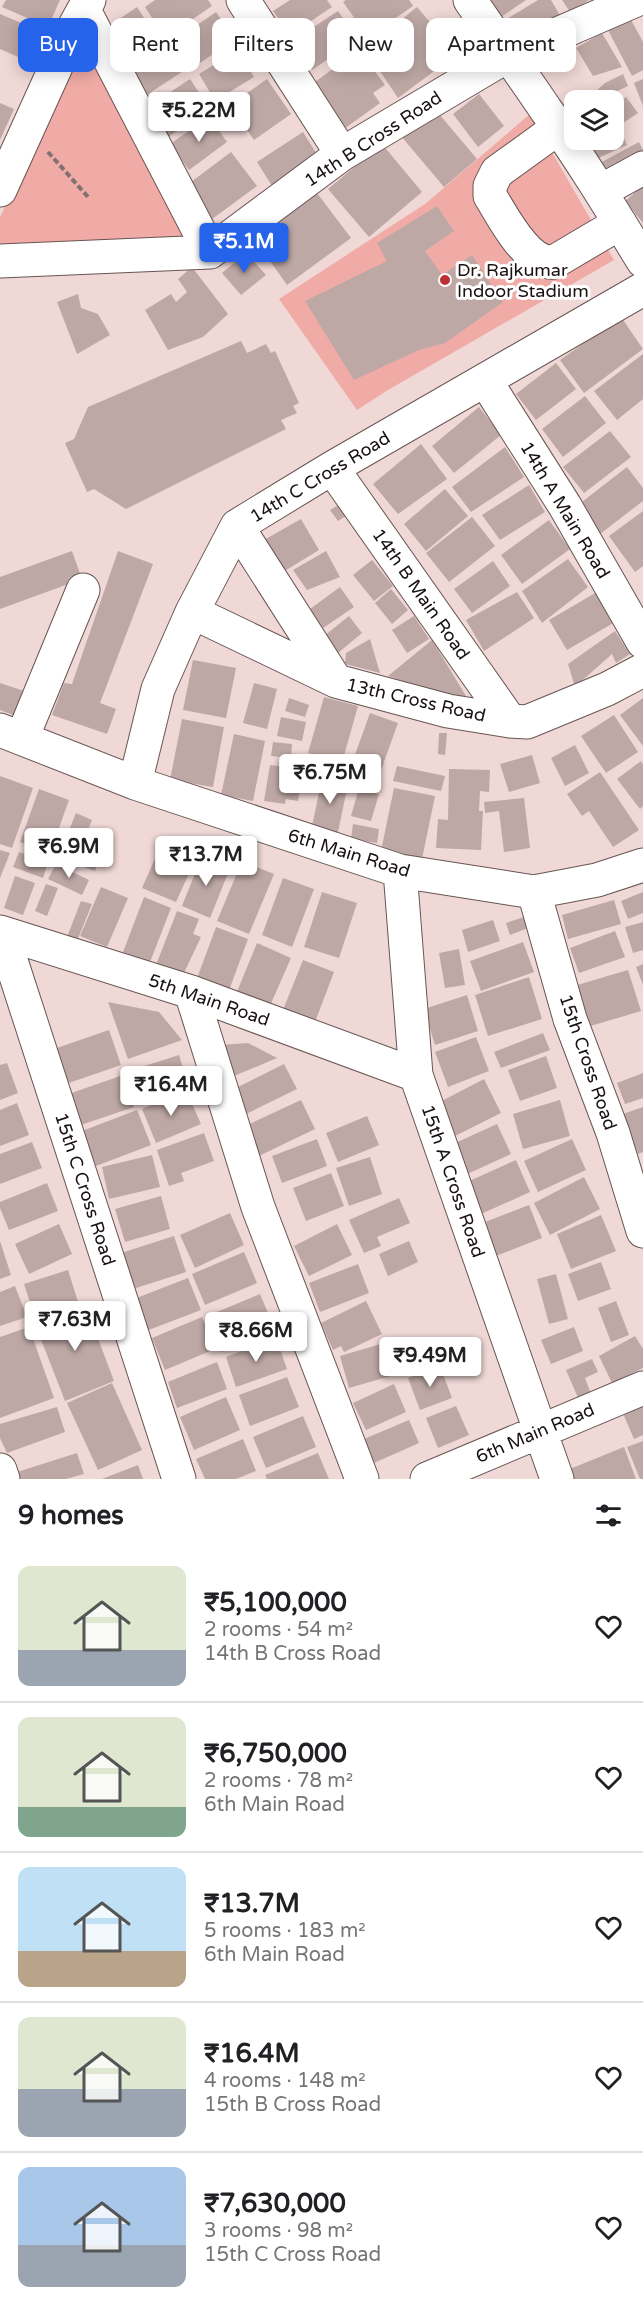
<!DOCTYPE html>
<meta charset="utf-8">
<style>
:root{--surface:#fff;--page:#f6f6f6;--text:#202124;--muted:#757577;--line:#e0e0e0;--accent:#2563eb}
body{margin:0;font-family:"Varela Round",sans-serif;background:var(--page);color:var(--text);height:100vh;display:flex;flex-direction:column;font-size:22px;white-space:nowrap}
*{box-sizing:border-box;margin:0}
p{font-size:20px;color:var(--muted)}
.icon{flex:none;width:33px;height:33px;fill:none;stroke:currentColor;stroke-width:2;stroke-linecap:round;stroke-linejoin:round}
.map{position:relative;height:1479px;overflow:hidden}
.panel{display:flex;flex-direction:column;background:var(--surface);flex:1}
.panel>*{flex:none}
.hud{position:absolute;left:18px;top:18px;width:608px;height:54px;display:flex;gap:12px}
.buttons{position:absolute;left:564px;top:90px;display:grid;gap:12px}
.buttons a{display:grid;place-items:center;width:60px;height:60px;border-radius:12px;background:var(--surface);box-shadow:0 3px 15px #0003;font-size:30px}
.price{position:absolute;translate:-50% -51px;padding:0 14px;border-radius:6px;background:#fff;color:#222;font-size:20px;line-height:39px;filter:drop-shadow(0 2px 3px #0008)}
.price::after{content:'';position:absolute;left:50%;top:36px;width:18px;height:14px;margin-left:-9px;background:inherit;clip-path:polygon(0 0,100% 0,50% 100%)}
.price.current{background:var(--accent);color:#fff}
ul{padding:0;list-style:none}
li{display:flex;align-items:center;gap:18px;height:150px;padding:0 18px}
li+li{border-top:2px solid var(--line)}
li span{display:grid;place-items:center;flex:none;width:168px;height:120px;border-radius:12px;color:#555}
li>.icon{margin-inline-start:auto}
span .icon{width:72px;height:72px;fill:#fffc;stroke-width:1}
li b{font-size:26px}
h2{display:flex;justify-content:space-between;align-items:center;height:72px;padding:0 18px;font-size:26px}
.pill{padding:0 21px;border-radius:12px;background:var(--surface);box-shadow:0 3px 15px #0003;font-size:21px;line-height:54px}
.pill.current{background:var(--accent);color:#fff}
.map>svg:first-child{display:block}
.green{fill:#f0aba6}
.building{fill:#bea8a5}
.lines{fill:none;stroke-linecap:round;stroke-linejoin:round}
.minor-casing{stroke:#685553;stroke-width:35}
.path{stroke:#817270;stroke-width:4;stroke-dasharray:6 3;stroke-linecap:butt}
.minor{stroke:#fff;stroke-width:33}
.poi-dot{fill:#be2e33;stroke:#fff;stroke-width:2}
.labels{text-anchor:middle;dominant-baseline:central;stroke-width:6;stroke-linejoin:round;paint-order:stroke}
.street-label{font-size:18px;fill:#181110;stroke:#fff}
.poi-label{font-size:18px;fill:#181110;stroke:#fff;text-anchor:start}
</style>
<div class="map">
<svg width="643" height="1479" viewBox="0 0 643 1479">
<rect width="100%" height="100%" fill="#efd8d6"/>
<path class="green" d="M86,42L192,241L0,251V217Z
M530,114L614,260L388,390L357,410L279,299L425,204Z"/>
<path class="building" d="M6,0H60L48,27L2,7Z
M155,0H208L212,6L165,38L145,7Z
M290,0H327L332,7L290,35L273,11Z
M346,0H409L413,6L368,37L343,2Z
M490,0H526L501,17Z
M538,0H551L562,19L520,45L505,20Z
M562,0H589L570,12Z
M137,7L157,38L121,63L100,32Z
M417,7L457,54L398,98L365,49Z
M338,11L358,39L312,70L294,40Z
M216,12L235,39L197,65L178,38Z
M0,14L45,33L32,63L0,49Z
M630,18L643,42V70L632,76L608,30Z
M602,33L622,67L593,76L576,48Z
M170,42L188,68L139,100L122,74Z
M238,50L254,77L215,101L199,74Z
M359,50L385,85L373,93L380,103L344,129L312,84Z
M623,74L628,86L598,100H589L587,99L605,83Z
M190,79L210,109L162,141L142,111Z
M267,79L291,114L254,140L230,105Z
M643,79V106L634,83Z
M479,94L504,126L478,147L453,114Z
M626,97L638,113L614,129V105Z
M0,103L14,109L0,140Z
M434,108L477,159L444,187L401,136Z
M209,117L227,142L189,170L170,144Z
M620,129L627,145L596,159L589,144L598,140H614V132Z
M303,132L320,159L274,189L257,162Z
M639,142L643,150V158L607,177L600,163Z
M382,144L422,192L369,237L328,189Z
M231,152L257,186L208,222L183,188Z
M643,186V223L625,201Z
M314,189L351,238L287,285L251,234Z
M437,206L454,231L425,251L442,275L472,255L503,302L445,343L419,350L354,380L305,301L387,261L377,243Z
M246,253L266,275L241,295L222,273Z
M192,267L228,314L203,337L168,350L145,310L171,294L176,302L187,292L178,279Z
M78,294L81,308L98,314L110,335L77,354L57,302Z
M621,317L643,349L584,393L560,360Z
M241,341L247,353L266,344L271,353L275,351L299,403L293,406L297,413L281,420L286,429L126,509L94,489L87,492L65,443L74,439L88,407Z
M643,354V399L617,420L594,391Z
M556,363L576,389L536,420L516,394Z
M585,396L606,423L563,457L542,429Z
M479,407L501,435L454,473L432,446Z
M610,431L631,457L584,493L563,467Z
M421,444L447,479L398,514L373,484Z
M505,447L524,477L471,512L452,487Z
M627,467L643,488V501L600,534L578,505Z
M529,485L545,512L500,540L482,515Z
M445,489L468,516L426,551L404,524Z
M340,504L347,515L338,521L330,510Z
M643,511V566L635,572L609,536Z
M472,517L495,546L449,582L426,553Z
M301,519L319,550L283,572L264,540Z
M549,520L570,549L522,584L501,555Z
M72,551L82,579L0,609V577Z
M118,551L153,564L100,703L116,709L107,734L52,715L64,683L72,684Z
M326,551L340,577L307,590L293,570Z
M568,559L588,587L542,623L522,591Z
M372,560L393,586L374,601L353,575Z
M493,561L510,586L472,613L454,589Z
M340,587L354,607L323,628L310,609Z
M391,589L408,610L392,624L375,603Z
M517,592L534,618L484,651L466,620Z
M597,592L615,622L567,650L549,620Z
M349,616L362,633L338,653L324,636Z
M414,616L429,639L407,653L392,630Z
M615,631L630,654L616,663L612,654L575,687L568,664Z
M370,639L380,673L345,664L346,653Z
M432,640L466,696L464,699L428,690L388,676Z
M193,660L236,668L226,718L183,710Z
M0,683L27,692L18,717L0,710Z
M254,683L277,689L267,729L243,723Z
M324,697L358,706L342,763L308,753Z
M289,698L309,705L305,717L285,711Z
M643,698V746L620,715Z
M370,713L398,723L380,773L352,763Z
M614,715L638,752L606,773L581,736Z
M281,717L306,722L302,741L277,736Z
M182,719L224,727L213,787L170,780Z
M439,733H447L445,755L438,754Z
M234,734L265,741L253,801L221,795Z
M273,742L292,744L291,758L271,756Z
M575,745L589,773L565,786L551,758Z
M532,755L540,783L509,792L500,764Z
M641,761L643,765V806L640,809L617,779Z
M270,765L303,769L298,801L286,799L285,804L264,801Z
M397,766L445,776L441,791L393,781Z
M449,769L490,770L489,792L480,791L479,811H483L481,850L436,848L438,819L448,820Z
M600,772L639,830L613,847L589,811L582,816L567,794Z
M323,774L349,779L337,837L311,831Z
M0,776L33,788L12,848L0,844Z
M359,788L379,794L371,821L351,816Z
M394,788L435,796L422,859L381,851Z
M39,789L69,800L50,853L20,842Z
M524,798L530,848L504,852L499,811L485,813L484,802Z
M76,813L92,820L88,830L99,834L94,849L81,843L74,860L59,855Z
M353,824L379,829L377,843L351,839Z
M161,845L195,860L176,902L142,888Z
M0,850L10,853L0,878Z
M81,850L100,857L95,871L75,864Z
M19,852L48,862L43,878L13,867Z
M202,856L230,868L210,918L182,906Z
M242,861L274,874L249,934L217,921Z
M56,864L89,880L82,895L48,879Z
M15,876L35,883L23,915L4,908Z
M283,878L314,889L292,947L262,935Z
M46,884L58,888L47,916L35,911Z
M101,887L128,898L107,947L80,936Z
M322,892L357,903L339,958L304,947Z
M643,892V913L628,919L621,901Z
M144,897L171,908L150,962L123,952Z
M614,900L621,924L568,939L562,915Z
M81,901L92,904L77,941L67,937Z
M177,911L199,919L193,934L201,937L183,975L156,965Z
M527,916L531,927L510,935L506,923Z
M493,920L500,941L468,952L462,930Z
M643,922V950L633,953L625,927Z
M216,927L248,939L228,993L196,981Z
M615,931L625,957L579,973L570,948Z
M523,942L534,972L481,991L470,961Z
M257,943L291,958L269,1008L236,994Z
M459,949L465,985L445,988L439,953Z
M303,960L334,972L315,1022L283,1010Z
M643,964V985L636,967Z
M628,970L641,1011L587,1027L574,986Z
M529,977L542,1019L488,1036L475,995Z
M467,995L478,1031L435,1045L424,1009Z
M108,1002L159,1012L182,1040L128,1059Z
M109,1030L121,1065L63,1085L51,1050Z
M543,1033L550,1050L501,1068L494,1052Z
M476,1037L489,1071L448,1087L435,1052Z
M248,1043L277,1058L234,1076L221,1045Z
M179,1055L188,1084L142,1099L132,1070Z
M546,1056L557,1088L520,1101L508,1070Z
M7,1063L18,1093L0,1100V1065Z
M284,1064L297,1089L242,1116L230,1091Z
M643,1073V1098L625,1104L617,1083Z
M123,1075L134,1107L75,1127L63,1096Z
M484,1079L501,1113L451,1138L434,1105Z
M186,1090L201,1124L156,1143L142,1109Z
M301,1100L315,1129L259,1156L245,1126Z
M560,1100L570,1136L523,1149L513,1114Z
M17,1103L29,1135L0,1146V1110Z
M643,1107V1152L638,1154L623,1114Z
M137,1110L151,1145L96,1166L82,1131Z
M367,1116L379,1145L338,1162L326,1133Z
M497,1124L511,1154L465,1175L451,1145Z
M204,1133L214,1161L181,1173L184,1181L169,1186L157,1150Z
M317,1139L327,1166L282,1183L272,1156Z
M572,1139L586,1170L538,1192L524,1161Z
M32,1142L42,1168L0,1184V1154Z
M152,1155L160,1187L109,1199L102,1167Z
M370,1157L382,1194L349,1206L336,1168Z
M516,1160L530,1192L481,1214L467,1182Z
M331,1173L344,1206L306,1221L293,1188Z
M584,1177L600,1209L550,1235L534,1203Z
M47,1183L58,1211L9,1230L0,1208V1202Z
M161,1196L170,1229L125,1242L115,1209Z
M399,1198L410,1223L377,1237L381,1246L364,1253L349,1220Z
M529,1205L542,1238L493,1257L480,1224Z
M230,1213L244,1245L195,1268L180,1235Z
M601,1215L616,1251L571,1269L557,1234Z
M59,1224L72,1254L29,1274L15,1244Z
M337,1224L352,1255L309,1276L294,1246Z
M174,1236L186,1272L130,1290L118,1254Z
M0,1241L11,1275L0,1279Z
M409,1241L418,1262L388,1276L379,1254Z
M244,1252L257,1283L205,1305L192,1274Z
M601,1262L611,1289L578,1301L568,1274Z
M358,1264L369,1293L320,1312L309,1283Z
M68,1270L78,1302L34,1315L24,1284Z
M556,1274L568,1319L549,1324L537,1279Z
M188,1278L201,1310L146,1331L134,1299Z
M15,1286L27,1317L0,1326V1292Z
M260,1294L275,1330L222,1352L207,1316Z
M366,1301L382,1334L344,1352L341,1346L333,1350L321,1323Z
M616,1301L629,1335L611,1342L598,1308Z
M85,1304L114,1381L65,1401L35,1324Z
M202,1317L215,1349L165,1370L152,1338Z
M29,1327L54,1398L0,1418V1337Z
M574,1327L583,1351L551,1364L541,1340Z
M635,1336L643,1349V1368L612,1383L599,1356Z
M276,1338L287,1369L236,1387L226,1357Z
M384,1343L394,1375L349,1388L340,1356Z
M592,1359L598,1372L585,1378L591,1394L579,1400L566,1370Z
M217,1362L227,1389L177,1408L168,1382Z
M440,1366L452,1398L420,1410L408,1378Z
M287,1377L299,1407L250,1426L239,1395Z
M112,1383L142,1450L98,1470L67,1403Z
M394,1384L406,1412L366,1430L353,1403Z
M643,1396V1435L634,1439L619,1404Z
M226,1397L240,1430L194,1450L180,1417Z
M456,1406L469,1435L438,1448L426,1418Z
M57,1407L65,1432L7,1453L0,1438V1424Z
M303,1416L316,1447L266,1468L253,1437Z
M409,1420L419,1443L374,1463L364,1439Z
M243,1439L256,1471L236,1479H205L196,1459Z
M643,1441V1479H640L627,1447Z
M624,1447L636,1479H568L565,1471Z
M77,1453L84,1474L66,1479H15L14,1473Z
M318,1453L329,1479H267L265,1475Z
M138,1465L143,1479H102Z"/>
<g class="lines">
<g class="minor-casing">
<path id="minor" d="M243,0L342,154
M470,0C495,37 521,73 546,110C581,159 612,210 643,261
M84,10L210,252
M558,128L497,172L490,186V196C503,216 526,265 554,262L620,223
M0,190L73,29L89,0
M601,191L643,168
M0,261L210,252L342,154L507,56L636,0
M485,380L565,506L643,642
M332,468L510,721
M237,526L336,681
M192,612L336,681L448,711L510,721L527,722L607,689L643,670
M0,730L135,783L400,871L534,892L597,880L643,865
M22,738L83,590
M135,783L158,689L192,612L237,526L332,468L643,289
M400,871L416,1075L557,1479
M534,892L570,1019L613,1133L643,1231
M0,932L191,992L416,1075
M2,933L179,1479
M191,992L258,1207L362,1479
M0,1470L3,1479
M427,1479L643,1388"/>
</g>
<path class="path" d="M48,152L89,198"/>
<use href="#minor" class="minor"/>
</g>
<circle class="poi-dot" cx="445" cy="280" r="6"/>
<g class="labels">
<g class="street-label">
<text transform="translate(373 139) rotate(-33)">14th B Cross Road</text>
<text transform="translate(320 477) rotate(-31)">14th C Cross Road</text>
<text transform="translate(565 510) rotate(59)">14th A Main Road</text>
<text transform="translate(421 594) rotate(55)">14th B Main Road</text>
<text transform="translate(416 700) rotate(13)">13th Cross Road</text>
<text transform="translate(349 853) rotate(17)">6th Main Road</text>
<text transform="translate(209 1000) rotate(19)">5th Main Road</text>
<text transform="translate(588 1062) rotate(71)">15th Cross Road</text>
<text transform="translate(453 1181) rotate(71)">15th A Cross Road</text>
<text transform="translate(85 1189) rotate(72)">15th C Cross Road</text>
<text transform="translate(535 1433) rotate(-23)">6th Main Road</text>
</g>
<g class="poi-label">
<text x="457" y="270">Dr. Rajkumar<tspan x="457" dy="21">Indoor Stadium</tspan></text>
</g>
</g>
</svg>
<div class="buttons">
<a><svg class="icon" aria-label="layers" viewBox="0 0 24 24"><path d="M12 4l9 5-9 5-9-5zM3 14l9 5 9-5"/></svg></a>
</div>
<b class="price" style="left:199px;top:143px">₹5.22M</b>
<b class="price current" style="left:244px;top:274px">₹5.1M</b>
<b class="price" style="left:330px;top:805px">₹6.75M</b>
<b class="price" style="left:69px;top:879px">₹6.9M</b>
<b class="price" style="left:206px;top:887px">₹13.7M</b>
<b class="price" style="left:171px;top:1117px">₹16.4M</b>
<b class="price" style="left:75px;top:1352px">₹7.63M</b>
<b class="price" style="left:256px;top:1363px">₹8.66M</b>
<b class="price" style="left:430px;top:1388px">₹9.49M</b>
<div class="hud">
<a class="pill current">Buy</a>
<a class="pill">Rent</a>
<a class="pill">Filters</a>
<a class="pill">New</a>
<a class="pill">Apartment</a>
</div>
</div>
<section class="panel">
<h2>9 homes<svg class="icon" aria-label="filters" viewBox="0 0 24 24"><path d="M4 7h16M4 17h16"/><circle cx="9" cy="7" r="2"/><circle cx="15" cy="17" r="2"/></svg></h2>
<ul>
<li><span style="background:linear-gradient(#dfe7d0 70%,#9aa5b1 0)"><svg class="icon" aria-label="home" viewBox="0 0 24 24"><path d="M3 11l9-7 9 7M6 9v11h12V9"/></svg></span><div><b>₹5,100,000</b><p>2 rooms · 54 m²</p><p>14th B Cross Road</p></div><svg class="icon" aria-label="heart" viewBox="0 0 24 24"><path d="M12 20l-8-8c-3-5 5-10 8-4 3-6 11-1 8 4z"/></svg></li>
<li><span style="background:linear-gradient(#dfe7d0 75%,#7fa58c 0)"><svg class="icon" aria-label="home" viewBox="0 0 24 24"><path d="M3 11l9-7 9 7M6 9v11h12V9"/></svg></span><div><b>₹6,750,000</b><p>2 rooms · 78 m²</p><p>6th Main Road</p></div><svg class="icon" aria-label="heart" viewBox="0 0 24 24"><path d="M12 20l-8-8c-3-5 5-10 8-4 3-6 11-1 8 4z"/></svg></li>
<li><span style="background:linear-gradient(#bfe0f5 70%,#b9a48a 0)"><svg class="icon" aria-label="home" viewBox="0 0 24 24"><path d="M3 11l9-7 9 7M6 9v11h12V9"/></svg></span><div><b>₹13.7M</b><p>5 rooms · 183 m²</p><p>6th Main Road</p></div><svg class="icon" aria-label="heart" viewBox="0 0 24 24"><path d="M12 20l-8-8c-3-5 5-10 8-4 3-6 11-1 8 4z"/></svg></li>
<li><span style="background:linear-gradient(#dfe7d0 60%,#9aa5b1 0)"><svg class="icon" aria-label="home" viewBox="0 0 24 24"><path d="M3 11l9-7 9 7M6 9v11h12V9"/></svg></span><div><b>₹16.4M</b><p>4 rooms · 148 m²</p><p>15th B Cross Road</p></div><svg class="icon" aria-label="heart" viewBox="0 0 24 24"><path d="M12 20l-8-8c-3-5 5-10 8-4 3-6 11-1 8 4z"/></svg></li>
<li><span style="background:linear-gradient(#a9c7e8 65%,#9aa5b1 0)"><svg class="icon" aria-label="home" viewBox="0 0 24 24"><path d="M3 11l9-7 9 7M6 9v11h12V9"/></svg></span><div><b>₹7,630,000</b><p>3 rooms · 98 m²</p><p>15th C Cross Road</p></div><svg class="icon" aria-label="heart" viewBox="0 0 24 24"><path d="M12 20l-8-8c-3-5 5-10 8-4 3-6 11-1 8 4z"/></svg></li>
</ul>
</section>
